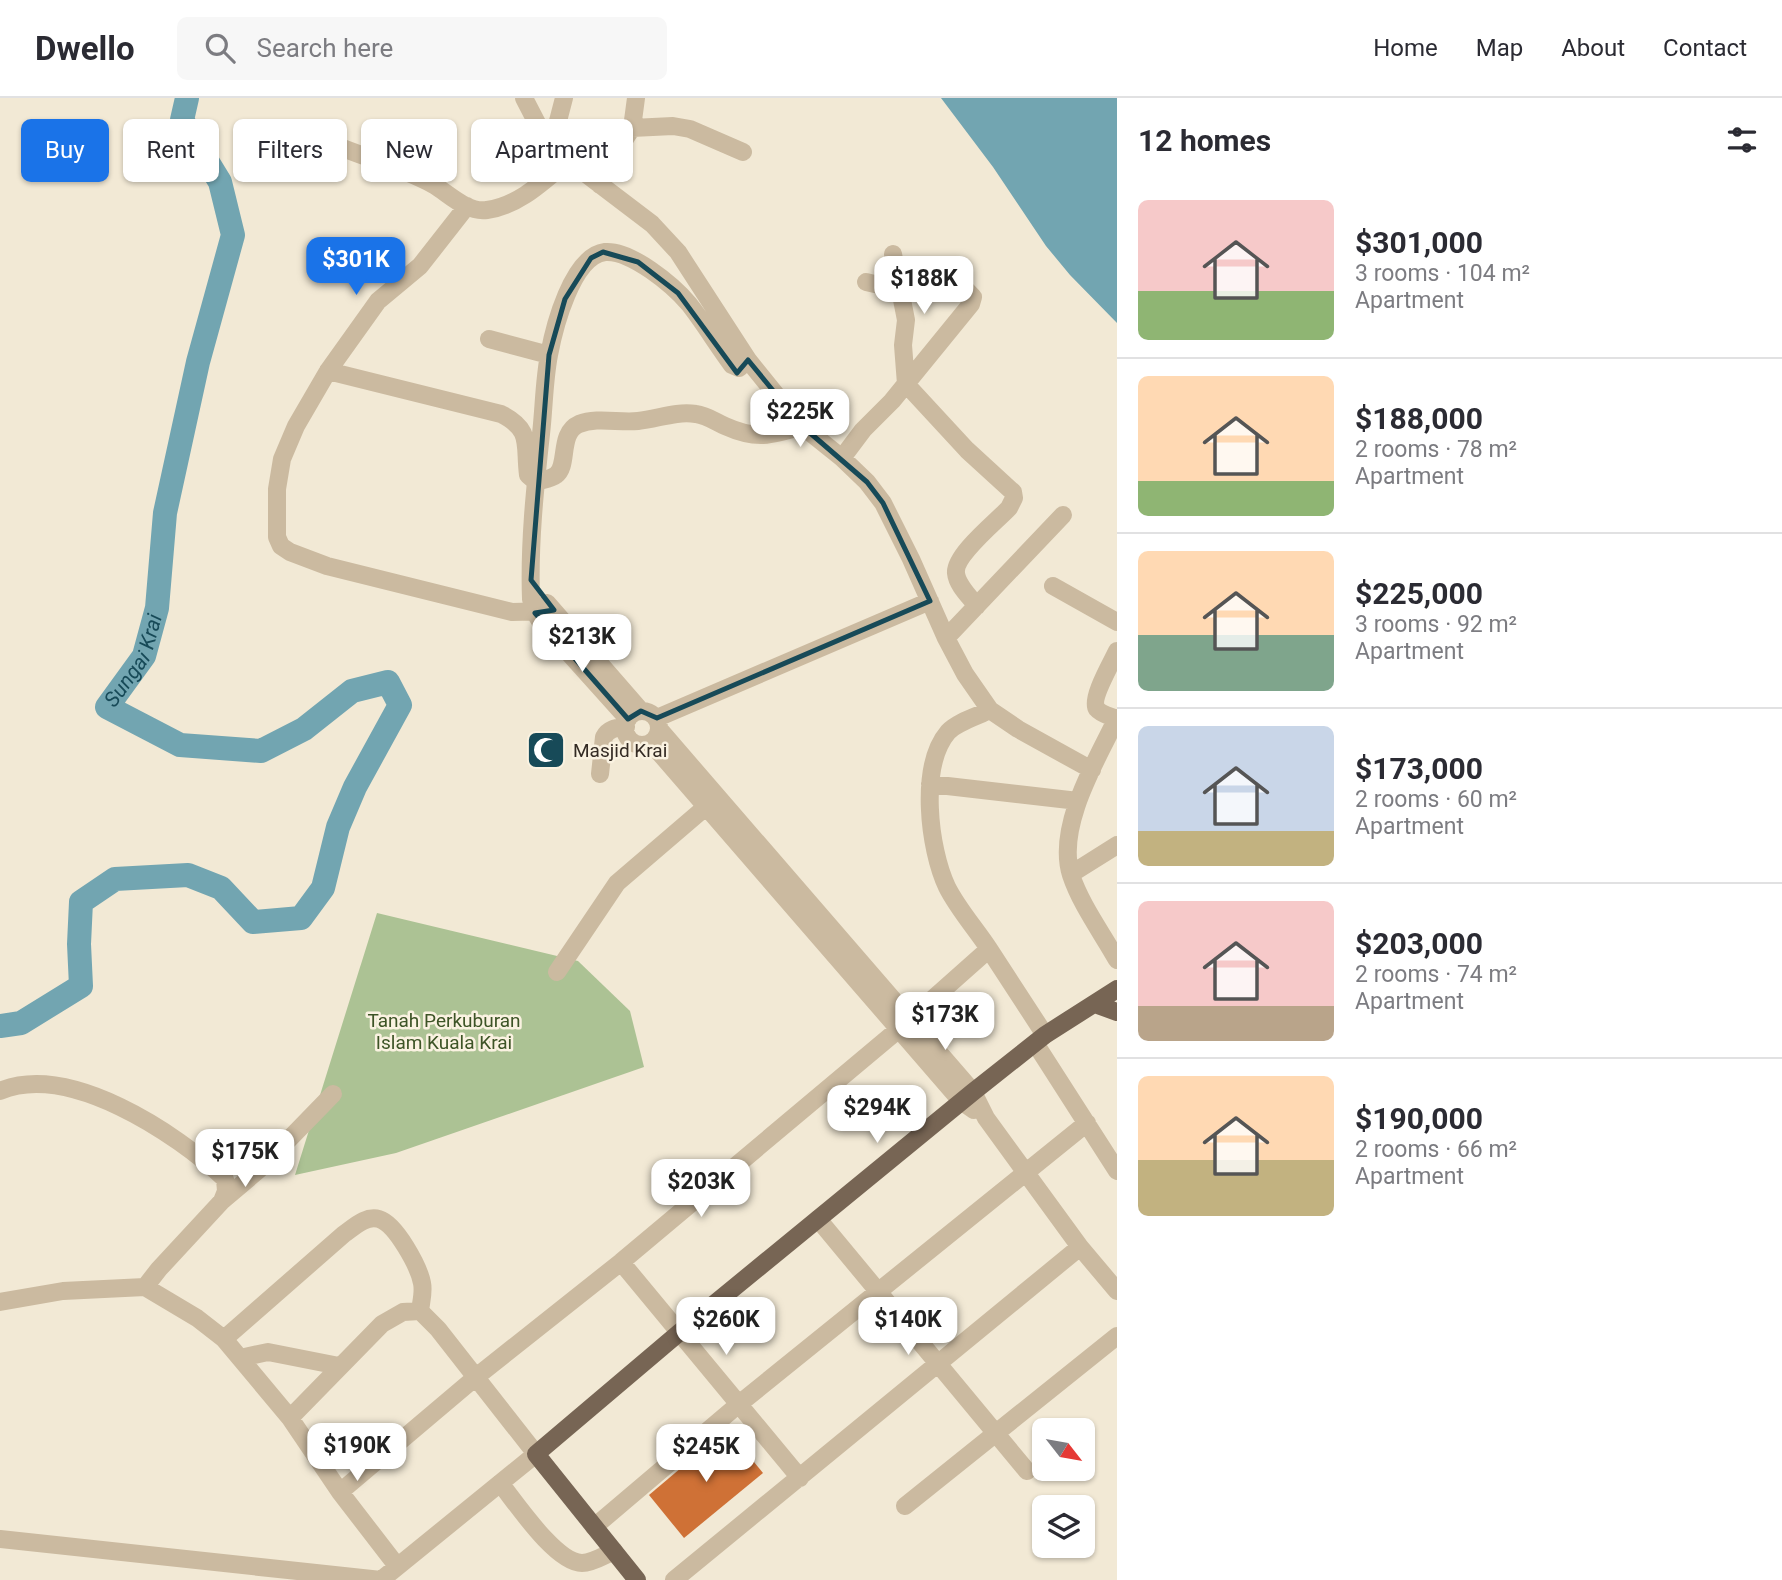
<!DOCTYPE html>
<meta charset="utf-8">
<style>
:root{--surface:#fff;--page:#f7f7f7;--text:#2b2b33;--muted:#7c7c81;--line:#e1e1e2;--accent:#1a73e8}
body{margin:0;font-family:Roboto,sans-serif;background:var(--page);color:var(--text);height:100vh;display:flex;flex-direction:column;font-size:26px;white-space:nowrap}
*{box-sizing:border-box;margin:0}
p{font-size:23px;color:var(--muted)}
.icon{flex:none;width:38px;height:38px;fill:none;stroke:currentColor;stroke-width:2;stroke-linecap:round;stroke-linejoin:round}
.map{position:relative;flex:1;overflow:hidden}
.details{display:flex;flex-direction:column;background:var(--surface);width:665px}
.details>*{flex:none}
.guide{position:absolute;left:21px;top:21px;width:665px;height:63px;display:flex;gap:14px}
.needle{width:46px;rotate:121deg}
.tools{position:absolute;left:1032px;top:1320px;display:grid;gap:14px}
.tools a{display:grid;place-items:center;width:63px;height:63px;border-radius:10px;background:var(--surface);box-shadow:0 2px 5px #0004;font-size:35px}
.price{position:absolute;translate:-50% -60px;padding:0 16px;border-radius:14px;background:#fff;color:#222;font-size:23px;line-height:46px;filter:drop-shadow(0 2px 4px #0008)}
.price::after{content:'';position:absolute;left:50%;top:42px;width:21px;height:16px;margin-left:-10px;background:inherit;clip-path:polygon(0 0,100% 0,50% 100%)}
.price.selected{background:var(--accent);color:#fff}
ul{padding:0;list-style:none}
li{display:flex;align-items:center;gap:21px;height:175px;padding:0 21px}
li+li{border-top:2px solid var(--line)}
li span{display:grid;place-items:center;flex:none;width:196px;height:140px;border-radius:10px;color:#555}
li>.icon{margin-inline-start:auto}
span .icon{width:84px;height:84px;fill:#fffc;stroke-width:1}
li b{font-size:30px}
h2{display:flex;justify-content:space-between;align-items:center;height:84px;padding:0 21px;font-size:30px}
.pill{padding:0 24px;border-radius:10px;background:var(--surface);box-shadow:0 2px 5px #0004;font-size:24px;line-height:63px}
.pill.selected{background:var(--accent);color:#fff}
header{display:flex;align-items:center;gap:42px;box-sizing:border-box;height:98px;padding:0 35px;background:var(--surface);border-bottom:2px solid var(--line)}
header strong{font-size:33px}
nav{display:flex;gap:38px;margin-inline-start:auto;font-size:24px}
.search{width:490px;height:63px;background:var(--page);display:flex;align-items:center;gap:18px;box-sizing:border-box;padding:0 24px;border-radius:10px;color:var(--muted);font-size:26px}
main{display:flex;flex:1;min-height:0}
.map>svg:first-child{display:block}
.green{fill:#acc294}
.water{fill:#72a5b1}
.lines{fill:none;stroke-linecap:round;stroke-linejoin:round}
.river{stroke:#72a5b1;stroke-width:24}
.building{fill:#cf7136}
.minor{stroke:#cbbaa0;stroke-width:18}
.major{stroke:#776554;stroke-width:18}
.marked{fill:none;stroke:#174a58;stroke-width:5;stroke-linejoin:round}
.labels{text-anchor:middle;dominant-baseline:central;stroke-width:5;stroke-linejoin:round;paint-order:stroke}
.poi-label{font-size:19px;fill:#342b24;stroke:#faf2e1;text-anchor:start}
.park-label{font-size:19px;fill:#3d5426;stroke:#faf2e1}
.water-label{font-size:21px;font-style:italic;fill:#174a58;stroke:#faf2e1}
</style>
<header>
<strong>Dwello</strong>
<div class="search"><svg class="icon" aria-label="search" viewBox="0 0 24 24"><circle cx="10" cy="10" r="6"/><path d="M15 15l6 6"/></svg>Search here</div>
<nav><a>Home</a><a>Map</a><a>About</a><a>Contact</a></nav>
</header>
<main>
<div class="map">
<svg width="1117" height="1482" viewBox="0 0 1117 1482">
<rect width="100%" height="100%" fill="#f2e9d5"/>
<path class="green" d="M377,815L578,863L630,913L644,969L396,1055L295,1077Z"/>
<path class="water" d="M941,0H1117V225L1070,177L1046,148L993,69Z"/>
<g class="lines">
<path class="river" id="s1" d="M0,928L21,925L81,888L79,846L81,804L115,781L188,777L221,790L253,824L301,820L323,790L338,729L355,689L400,607L388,584L352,593L304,631L261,653L180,647L107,609L144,558L157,510L165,415L198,264L233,137L220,84L182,22L187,0"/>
</g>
<path class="building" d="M727,1331L763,1375L684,1440L649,1397Z"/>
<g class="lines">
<path class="minor" d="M524,0L540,31L552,46L577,69L652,126L678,154L748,262L777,298L802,328L842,360L867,384L883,405L911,461L946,540L965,576L990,612L1018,631L1092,672
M632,30L673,28L690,31L743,54
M323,42C359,58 399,68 434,87C449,96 467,115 487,112C519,108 545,82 569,62
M552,46L564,0
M600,87L618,52L632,30L636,0
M467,108L420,168L378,203L328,273L296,328L282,361L277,391V439L281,448L290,454L327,468L512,514L552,513
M893,156L906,222L903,247L906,286L967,352L1013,394L1014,400L1009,410C997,423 954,457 956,475C957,487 969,498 977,508
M866,184L901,192
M489,241L549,257
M328,273L501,316C533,332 524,347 528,377L536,384C542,382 551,381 556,377C569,368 558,335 579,326C597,319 619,325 638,323C658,321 675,313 696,316C706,317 716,324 725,328C756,342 771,338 802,328
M842,360L863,332L892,303L971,206L973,199L947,172
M1053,488L1117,524
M547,505L641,613
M946,540L1063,417
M625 630a17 17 0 1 1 34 0a17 17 0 1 1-34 0Z
M657,620L930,503
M1117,620C1096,663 1056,729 1071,777C1081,807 1102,835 1117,862
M628,621L540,523L535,515L531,501C529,446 535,390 541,336C544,310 544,283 549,257C554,230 572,158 605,154C631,152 673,187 689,206C704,225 717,247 732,267L739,270L748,262
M1116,621C1110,618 1101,616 1097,611C1090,601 1112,564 1117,553
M659,631L973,994L986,1020L1080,1149L1117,1193
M651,645L961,1003L974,1012
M600,676L604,639C609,630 616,630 626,629
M930,686L1078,703
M1071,776L1117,747
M989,851L1045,937
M557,874L617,785L715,701
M1035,945L1117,1073
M0,993C69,964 176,1035 225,1081L226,1093L222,1103L159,1171L145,1189L197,1220L224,1241L290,1320L340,1394L397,1468
M222,1103L262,1069L333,996
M818,1121L1027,1373
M621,1164L800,1380
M0,1204L63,1193L145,1189
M224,1241L344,1136C354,1129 366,1117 379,1121C396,1126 419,1169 422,1185C424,1194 421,1204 420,1213
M240,1260L268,1254L339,1268
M290,1320L382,1226L403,1214L420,1213L438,1231L536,1356L381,1482
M500,1385C516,1405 556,1465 582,1465C592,1465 605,1457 614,1453
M340,1394L476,1279L621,1164L899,931L989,851C976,831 958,811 947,789C929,751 919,668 948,634C957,624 978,618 990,612
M905,1408L1117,1238
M594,1429L739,1306L1087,1025
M0,1441L381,1482
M674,1482L1080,1149"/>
<path class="major" d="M1095,906L1117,914
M637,1482L536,1356L680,1234L973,994L1045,937L1117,891"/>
</g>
<path class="marked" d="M603,154L638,164L678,195L737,275L748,262L802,328L867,384L883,405L930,503L657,620L641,613L628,621L535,515L554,512L531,482L549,257L565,201L591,160Z"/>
<defs>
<g id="mosque-square" transform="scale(2.0125)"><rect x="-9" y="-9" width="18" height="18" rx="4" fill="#174a58" stroke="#faf2e1"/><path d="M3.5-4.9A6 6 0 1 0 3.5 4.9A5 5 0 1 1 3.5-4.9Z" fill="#fff"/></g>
</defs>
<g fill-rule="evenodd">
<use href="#mosque-square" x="546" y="652"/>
</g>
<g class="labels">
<g class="poi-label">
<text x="573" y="652">Masjid Krai</text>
</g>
<g class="park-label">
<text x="444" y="922">Tanah Perkuburan<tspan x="444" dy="22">Islam Kuala Krai</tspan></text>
</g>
<g class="water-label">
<text stroke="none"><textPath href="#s1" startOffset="1048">Sungai Krai</textPath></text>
</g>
</g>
</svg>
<div class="tools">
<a><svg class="needle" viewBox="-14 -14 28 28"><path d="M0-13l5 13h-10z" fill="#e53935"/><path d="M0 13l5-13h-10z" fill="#7c7c81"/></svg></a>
<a><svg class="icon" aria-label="layers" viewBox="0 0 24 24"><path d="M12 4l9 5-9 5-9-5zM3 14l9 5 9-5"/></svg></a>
</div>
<b class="price selected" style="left:356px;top:199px">$301K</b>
<b class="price" style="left:924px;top:218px">$188K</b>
<b class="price" style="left:800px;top:351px">$225K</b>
<b class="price" style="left:582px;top:576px">$213K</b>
<b class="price" style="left:945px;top:954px">$173K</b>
<b class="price" style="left:877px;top:1047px">$294K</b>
<b class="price" style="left:245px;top:1091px">$175K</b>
<b class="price" style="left:701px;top:1121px">$203K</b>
<b class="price" style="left:726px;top:1259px">$260K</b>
<b class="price" style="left:908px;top:1259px">$140K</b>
<b class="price" style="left:357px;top:1385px">$190K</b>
<b class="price" style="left:706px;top:1386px">$245K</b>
<div class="guide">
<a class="pill selected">Buy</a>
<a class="pill">Rent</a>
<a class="pill">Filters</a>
<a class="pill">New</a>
<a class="pill">Apartment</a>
</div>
</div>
<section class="details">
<h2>12 homes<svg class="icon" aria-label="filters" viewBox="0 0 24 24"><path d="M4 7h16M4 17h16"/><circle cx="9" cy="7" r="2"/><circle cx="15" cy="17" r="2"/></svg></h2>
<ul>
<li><span style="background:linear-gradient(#f6c9c9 65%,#8fb573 0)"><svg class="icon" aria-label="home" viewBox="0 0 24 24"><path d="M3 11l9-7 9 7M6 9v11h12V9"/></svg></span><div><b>$301,000</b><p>3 rooms · 104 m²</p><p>Apartment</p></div></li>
<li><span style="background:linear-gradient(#ffd9b3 75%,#8fb573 0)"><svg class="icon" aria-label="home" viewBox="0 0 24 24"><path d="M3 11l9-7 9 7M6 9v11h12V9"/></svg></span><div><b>$188,000</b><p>2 rooms · 78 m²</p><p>Apartment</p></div></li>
<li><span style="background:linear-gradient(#ffd9b3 60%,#7fa58c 0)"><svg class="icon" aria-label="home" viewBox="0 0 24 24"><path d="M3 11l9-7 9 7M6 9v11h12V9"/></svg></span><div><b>$225,000</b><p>3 rooms · 92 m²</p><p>Apartment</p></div></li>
<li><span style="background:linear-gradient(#c9d6e8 75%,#c2b280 0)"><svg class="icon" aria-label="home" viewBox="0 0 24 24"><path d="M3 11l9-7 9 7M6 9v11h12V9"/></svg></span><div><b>$173,000</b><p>2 rooms · 60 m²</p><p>Apartment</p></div></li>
<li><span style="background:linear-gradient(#f6c9c9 75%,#b9a48a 0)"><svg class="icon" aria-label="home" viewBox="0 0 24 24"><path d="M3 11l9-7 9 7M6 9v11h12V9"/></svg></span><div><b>$203,000</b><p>2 rooms · 74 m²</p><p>Apartment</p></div></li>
<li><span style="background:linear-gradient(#ffd9b3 60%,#c2b280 0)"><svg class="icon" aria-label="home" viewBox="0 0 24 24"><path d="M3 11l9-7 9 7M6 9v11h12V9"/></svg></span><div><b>$190,000</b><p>2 rooms · 66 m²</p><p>Apartment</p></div></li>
</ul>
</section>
</main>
